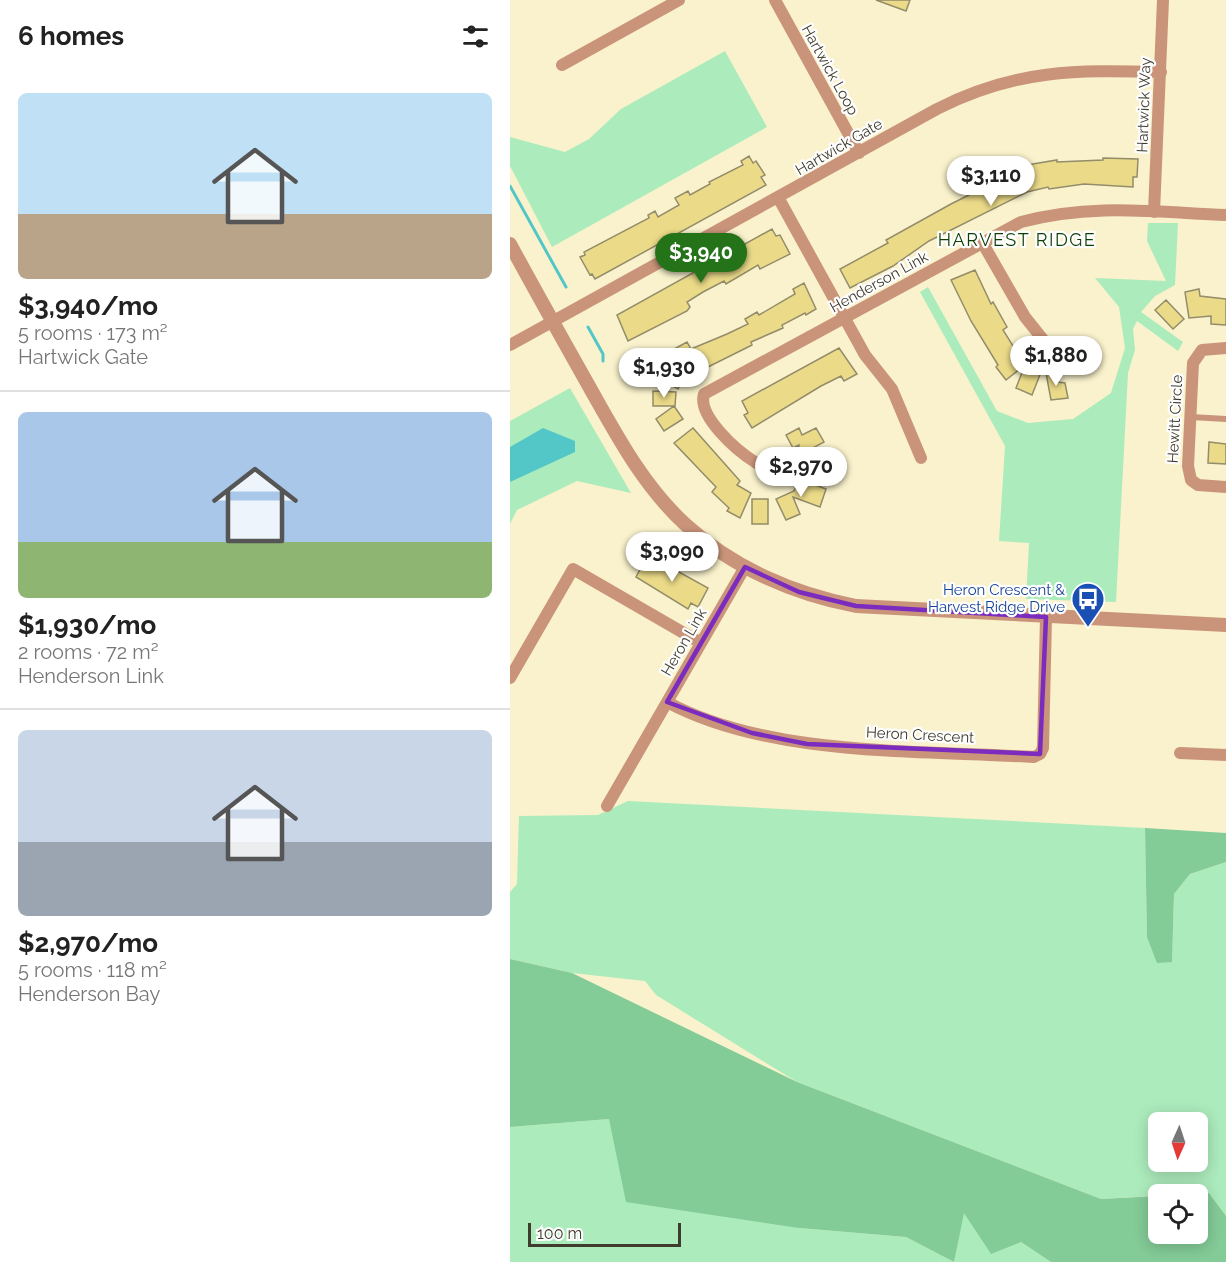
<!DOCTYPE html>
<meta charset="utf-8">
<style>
:root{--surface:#fff;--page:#f2f2f2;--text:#222;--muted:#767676;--line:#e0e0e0;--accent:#257319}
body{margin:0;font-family:Raleway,sans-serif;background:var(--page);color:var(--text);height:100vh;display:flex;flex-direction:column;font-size:22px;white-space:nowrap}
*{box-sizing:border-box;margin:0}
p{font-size:20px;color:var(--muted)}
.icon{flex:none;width:33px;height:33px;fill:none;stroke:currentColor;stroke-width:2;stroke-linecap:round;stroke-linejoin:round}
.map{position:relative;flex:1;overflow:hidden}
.drawer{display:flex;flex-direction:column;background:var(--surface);width:510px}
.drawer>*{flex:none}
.needle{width:39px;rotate:183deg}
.controls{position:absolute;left:638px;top:1112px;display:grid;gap:12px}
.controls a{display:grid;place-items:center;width:60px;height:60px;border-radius:9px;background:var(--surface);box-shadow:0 3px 15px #0003;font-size:30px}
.scale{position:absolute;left:18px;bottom:15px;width:153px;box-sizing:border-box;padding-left:6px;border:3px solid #3f3c2d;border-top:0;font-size:16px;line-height:21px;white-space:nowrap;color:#3f3c2d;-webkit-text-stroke:4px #fefefe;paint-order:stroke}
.price{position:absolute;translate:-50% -51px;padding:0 14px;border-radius:21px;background:#fff;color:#222;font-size:20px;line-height:39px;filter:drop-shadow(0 2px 3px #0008)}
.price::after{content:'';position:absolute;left:50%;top:36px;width:18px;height:14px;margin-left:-9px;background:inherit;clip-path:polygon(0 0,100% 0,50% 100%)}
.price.current{background:var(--accent);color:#fff}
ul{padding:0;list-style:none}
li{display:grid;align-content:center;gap:12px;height:318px;padding:0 18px}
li+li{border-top:2px solid var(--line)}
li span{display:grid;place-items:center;height:186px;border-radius:9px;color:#555}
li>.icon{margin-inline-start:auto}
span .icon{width:108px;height:108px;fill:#fffc;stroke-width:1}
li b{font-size:26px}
h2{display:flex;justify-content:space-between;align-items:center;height:72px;padding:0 18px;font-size:26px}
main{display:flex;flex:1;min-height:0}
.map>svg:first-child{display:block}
.green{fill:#acebbc;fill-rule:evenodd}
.forest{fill:#83cb97}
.water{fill:#53c7c8}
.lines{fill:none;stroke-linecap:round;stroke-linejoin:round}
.stream{stroke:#53c7c8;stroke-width:3}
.building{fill:#ebdb89;stroke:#938c6a;stroke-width:1.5}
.service{stroke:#c9947a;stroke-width:6}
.minor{stroke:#c9947a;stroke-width:12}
.tertiary{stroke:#c9947a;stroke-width:14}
.marked{fill:none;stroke:#7b2cbf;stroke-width:4.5;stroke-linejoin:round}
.labels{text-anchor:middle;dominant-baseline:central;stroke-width:4.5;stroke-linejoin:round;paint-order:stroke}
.street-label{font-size:15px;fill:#3f3c2d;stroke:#fefefe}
.transit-label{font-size:15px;fill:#164399;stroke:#fefefe;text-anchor:end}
.quarter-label{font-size:18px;letter-spacing:1.5px;fill:#0d3f05;stroke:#fefefe}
</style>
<main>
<section class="drawer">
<h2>6 homes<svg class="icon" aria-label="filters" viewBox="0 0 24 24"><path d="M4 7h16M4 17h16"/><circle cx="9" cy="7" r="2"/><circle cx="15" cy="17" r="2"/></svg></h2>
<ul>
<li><span style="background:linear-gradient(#bfe0f5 65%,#b9a48a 0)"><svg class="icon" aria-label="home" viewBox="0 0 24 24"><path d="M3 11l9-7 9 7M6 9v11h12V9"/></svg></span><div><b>$3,940/mo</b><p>5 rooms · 173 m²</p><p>Hartwick Gate</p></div></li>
<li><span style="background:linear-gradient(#a9c7e8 70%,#8fb573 0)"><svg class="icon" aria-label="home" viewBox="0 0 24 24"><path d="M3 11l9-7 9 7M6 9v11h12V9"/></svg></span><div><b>$1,930/mo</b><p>2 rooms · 72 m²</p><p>Henderson Link</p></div></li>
<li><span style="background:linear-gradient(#c9d6e8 60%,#9aa5b1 0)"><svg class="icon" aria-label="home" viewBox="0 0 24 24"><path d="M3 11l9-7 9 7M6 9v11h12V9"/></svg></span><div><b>$2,970/mo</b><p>5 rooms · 118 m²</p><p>Henderson Bay</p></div></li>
</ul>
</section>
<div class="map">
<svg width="716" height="1262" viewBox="0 0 716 1262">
<rect width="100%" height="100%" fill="#f9f2cc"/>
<path class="green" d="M215,51L257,127L42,247L0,166V137L55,152L79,139L111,109Z
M638,223H668L665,285L645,296L631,312L673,342L668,351L627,321L623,329L625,350L618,373L606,602L516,599L519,543L489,541L495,446L410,292L418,287L487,411L518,423L563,419L601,393L615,348L609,307L585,278L656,281L637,241Z
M60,388L121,493L67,481L7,510L0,524V421Z
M118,801L635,828L637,937L662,962L664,894L680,874L716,862V1216L699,1193L591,1199L287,1082L146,995L135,981L62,973L0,959V892L7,884L9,816L88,815ZM648,1122H687V1161H648Z
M99,1119L289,1228L396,1237L444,1262L453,1212L511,1242L541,1262H0V1127Z"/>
<path class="forest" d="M635,828L716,833V862L680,874L664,894L662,962L647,963L637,937Z
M0,959L62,973L287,1082L591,1199L648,1196V1233H687V1194H682L699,1193L716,1216V1262H541L511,1242L481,1254L454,1213L444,1262L396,1237L289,1228L116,1202L99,1119L0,1127Z"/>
<path class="water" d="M33,428L65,441V452L0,482V447Z"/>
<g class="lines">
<path class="stream" d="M0,186L56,287
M78,327L93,354V361"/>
</g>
<path class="building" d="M366,0H400L396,11Z
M239,156L243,163L246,161L255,175L251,177L256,185L85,279L82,274L80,275L70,257L75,255L74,252L139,218L138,215L145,211L148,217L169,205L165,198L178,191L180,195L200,184L199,182L233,165L231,161Z
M593,158L628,159L627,177H623V187L574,184L539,189L538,187L517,192L419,241L383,266L340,288L330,269L378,243L376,240L441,204L495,177L493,173L511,166L547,160V162L593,160Z
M262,229L266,236L270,235L280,254L250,269L248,265L216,284L214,281L193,292L177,302L180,307L177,311L118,341L107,315Z
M465,270L481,304L483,302L497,327L493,330L515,365L496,380L486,367L488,365L461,321L441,280Z
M294,283L306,309L296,315L295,313L272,325L273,328L241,342L242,345L196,368L193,363L177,373L164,349L177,342L181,349L217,334L238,324L235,319L247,312L249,315L285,294L283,289Z
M689,289L690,296L716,299V325L701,324V316L679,318L675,292Z
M656,300L674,319L663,329L645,310Z
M329,348L347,374L334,381L331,376L311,386L242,428L234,415L238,413L232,401Z
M151,360L176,374L168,389L142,375Z
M515,365L531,372L522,395L506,388Z
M547,372L548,382L555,383L558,398L541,400L536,373Z
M143,391L166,392L165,406H143Z
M164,406L173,419L154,431L146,419Z
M183,428L230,481L227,485L241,493L230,518L217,511L219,508L202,492L206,487L164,443Z
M289,428L292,435L306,428L314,442L290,455L321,456L320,475L288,474L289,445L283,448L276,435Z
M699,442L716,444V464L698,463Z
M289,479L316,489L310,507L283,497L290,514L276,520L266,499L284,491Z
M242,499H258V524H242Z
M144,554L151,558L149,561L198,588L188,607L181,603L178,609L126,577L132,566L136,568Z"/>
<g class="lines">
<path class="service" d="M681,417L716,419"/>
<path class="minor" d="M265,0L349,153
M52,65L169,0
M269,199L355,355L382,389L411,458
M644,212L653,0
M472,242L515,317L543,352
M0,345L427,109C506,69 565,70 651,72
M716,348L692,350L683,363L678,466L681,480L688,485L716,487
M267,471C260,469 252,467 245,462C227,451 187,416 194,394L511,222C582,203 644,212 716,215
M0,678L63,569L191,643
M157,702C259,757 409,750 524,757L530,754L533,748L536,617
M670,753L716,755
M97,806L235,567"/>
<path class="tertiary" d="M0,244C26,292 53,340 80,388C107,436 134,487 176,525C223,568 284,594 346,606L716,625"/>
</g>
<path class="marked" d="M235,567L289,592L346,606L536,617L530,754L297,744L242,733L157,702Z"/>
<defs>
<g id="bus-pin" transform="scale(1.725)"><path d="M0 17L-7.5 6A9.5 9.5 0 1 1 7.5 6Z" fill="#1a4fb4" stroke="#fefefe"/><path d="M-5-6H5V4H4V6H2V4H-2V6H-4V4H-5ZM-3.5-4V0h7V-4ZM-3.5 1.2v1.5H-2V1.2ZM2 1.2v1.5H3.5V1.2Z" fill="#fff"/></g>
</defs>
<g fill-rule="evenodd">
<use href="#bus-pin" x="578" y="599"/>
</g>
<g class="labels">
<g class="street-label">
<text transform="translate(320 70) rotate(61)">Hartwick Loop</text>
<text transform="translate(634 105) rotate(-88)">Hartwick Way</text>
<text transform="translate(329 147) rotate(-30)">Hartwick Gate</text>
<text transform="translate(369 282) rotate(-29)">Henderson Link</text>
<text transform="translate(665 419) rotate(-87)">Hewitt Circle</text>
<text transform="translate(174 642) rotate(-60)">Heron Link</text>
<text transform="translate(410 735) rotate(3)">Heron Crescent</text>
</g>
<g class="transit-label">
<text x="555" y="590">Heron Crescent &amp;<tspan x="555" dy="17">Harvest Ridge Drive</tspan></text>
</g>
<g class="quarter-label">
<text x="507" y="239">HARVEST RIDGE</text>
</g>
</g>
</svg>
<div class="controls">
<a><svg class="needle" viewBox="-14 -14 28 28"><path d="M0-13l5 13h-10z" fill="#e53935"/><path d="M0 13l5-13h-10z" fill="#767676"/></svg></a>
<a><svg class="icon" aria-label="locate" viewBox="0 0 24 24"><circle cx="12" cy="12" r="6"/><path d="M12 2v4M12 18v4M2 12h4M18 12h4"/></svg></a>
</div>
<div class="scale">100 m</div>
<b class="price" style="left:481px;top:207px">$3,110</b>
<b class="price current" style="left:191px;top:284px">$3,940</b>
<b class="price" style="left:546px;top:387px">$1,880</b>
<b class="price" style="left:154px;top:399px">$1,930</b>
<b class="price" style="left:291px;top:498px">$2,970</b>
<b class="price" style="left:162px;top:583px">$3,090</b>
</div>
</main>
